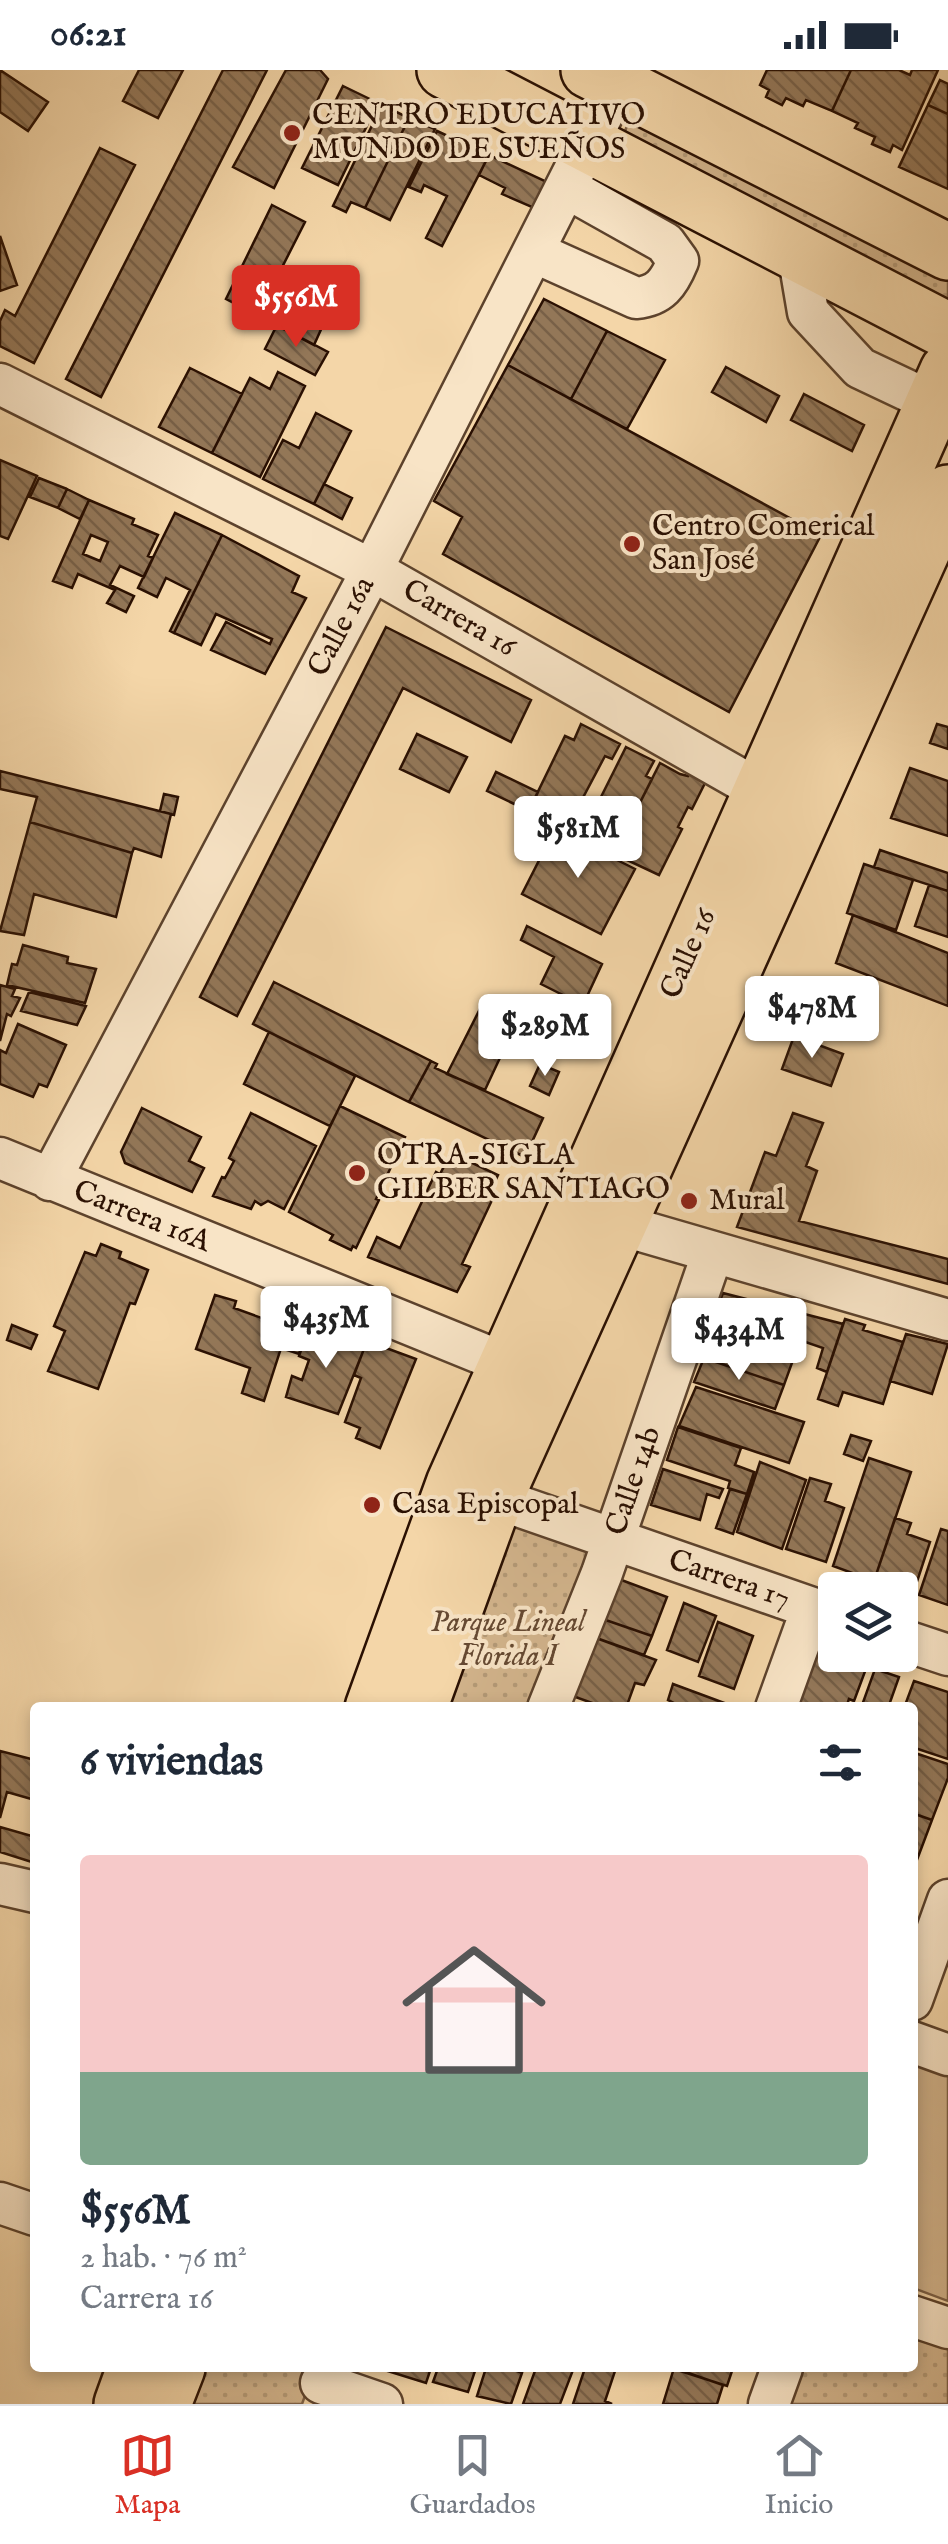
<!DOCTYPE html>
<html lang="es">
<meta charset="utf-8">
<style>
:root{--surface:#fff;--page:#f6f6f7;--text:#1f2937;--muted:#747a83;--line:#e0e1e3;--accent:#d93025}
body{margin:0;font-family:"IM FELL English",serif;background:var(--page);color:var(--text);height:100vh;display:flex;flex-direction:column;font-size:38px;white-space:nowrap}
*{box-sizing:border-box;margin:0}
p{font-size:32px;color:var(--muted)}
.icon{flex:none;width:55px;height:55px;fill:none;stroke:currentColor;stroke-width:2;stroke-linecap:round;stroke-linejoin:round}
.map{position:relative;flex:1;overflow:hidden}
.details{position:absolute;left:30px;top:1632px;width:888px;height:670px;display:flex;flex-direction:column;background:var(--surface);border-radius:10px;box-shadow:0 5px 15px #0003}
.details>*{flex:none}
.fabs{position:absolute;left:818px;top:1502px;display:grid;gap:20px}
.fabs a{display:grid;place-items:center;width:100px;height:100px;border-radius:10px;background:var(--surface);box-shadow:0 5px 15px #0003;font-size:50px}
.price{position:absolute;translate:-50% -85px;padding:0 22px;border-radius:10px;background:#fff;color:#222;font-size:32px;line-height:65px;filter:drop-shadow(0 2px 5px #0008)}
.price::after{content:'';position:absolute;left:50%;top:60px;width:30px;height:22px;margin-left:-15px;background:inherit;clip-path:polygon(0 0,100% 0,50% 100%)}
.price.selected{background:var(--accent);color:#fff}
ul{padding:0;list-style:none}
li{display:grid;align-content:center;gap:20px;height:530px;padding:0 50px}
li+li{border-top:2px solid var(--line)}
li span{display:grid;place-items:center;height:310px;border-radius:10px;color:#555}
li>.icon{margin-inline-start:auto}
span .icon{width:180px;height:180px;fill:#fffc;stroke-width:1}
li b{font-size:42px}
h2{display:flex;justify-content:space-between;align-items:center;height:120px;padding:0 50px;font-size:42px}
.status{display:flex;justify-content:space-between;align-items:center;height:70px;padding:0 50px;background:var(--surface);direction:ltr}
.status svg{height:28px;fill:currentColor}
.menu{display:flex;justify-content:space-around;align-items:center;height:140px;border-top:2px solid var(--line);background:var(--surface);font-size:28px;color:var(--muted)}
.menu a{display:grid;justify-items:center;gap:5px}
.menu .selected{color:var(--accent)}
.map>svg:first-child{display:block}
.grass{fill:#d2b48c;stroke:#7e6247;stroke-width:2.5}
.park{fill:url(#park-dots);stroke:#7e6247;stroke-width:2.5}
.building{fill:url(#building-back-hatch);stroke:#2a1002;stroke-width:2.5;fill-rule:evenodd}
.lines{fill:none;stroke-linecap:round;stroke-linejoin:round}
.minor-casing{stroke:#5c422c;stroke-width:45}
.highway-casing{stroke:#2a1002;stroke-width:60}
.minor{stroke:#f8e4c6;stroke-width:40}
.highway{stroke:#f4d6a8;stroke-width:55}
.poi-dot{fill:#8f2418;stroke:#f8e4c6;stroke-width:4}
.labels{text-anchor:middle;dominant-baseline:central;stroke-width:8;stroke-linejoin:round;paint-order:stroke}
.poi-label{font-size:30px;fill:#2a1002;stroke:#f8e4c6;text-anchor:start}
.street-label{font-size:30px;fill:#2a1002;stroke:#f8e4c6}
.park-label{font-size:30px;font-style:italic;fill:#654932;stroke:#f8e4c6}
</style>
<div class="status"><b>06:21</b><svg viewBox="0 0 49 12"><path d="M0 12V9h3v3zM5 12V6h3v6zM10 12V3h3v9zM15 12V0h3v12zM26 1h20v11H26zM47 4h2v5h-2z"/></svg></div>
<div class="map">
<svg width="948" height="2334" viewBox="0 0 948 2334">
<defs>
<pattern id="park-dots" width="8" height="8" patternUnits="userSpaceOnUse" patternTransform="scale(2.5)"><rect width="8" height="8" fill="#d2b48c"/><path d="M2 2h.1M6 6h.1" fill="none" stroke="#b49a77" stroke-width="1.8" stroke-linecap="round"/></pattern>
<pattern id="building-back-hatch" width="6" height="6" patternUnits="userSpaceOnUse" patternTransform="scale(2.5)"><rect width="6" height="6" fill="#937758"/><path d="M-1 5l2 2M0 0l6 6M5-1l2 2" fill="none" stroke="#786047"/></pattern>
</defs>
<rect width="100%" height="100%" fill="#f4d6a8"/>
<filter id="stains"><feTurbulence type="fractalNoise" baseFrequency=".002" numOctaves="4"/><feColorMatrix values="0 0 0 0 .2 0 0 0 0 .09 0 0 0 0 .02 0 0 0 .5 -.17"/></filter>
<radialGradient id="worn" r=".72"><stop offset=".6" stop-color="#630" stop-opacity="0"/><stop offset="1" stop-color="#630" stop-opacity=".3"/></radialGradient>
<path class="grass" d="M913,1986L948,1996V2231L913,2218Z"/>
<path class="park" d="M635,33L948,193V236L623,67Z
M501,1446L597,1475L538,1637L428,1638Z
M913,2247L948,2258V2334H777L788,2298H912Z
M198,2298H315L302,2334H186Z"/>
<path class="building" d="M0,0L48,32L28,61L0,42Z
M139,0H183L158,48L123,31Z
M223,0H267L101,327L66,309Z
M286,0H320L328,9L274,118L233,97Z
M767,0H851L832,41L806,30L803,36L786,28L782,35L766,27L769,20L760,15Z
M851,0H899L910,5L912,0H938L902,80L893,75L890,82L872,74L875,67L855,58L858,53L832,41Z
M940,10L948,14V44L928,35Z
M343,16L378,33L338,115L302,98Z
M382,35L409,48L365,138L351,132L346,142L333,136Z
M928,35L948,44V119L899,97Z
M409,48L435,59L390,150L365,138Z
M437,61L489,85L442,176L426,168L447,126L424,115L421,122L409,117Z
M100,78L135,95L34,293L0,276V251L5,240L15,246Z
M489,85L547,112L534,138L502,124L505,118L479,105Z
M272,135L305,152L267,227L323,255L314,275L226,229Z
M0,166L17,215L0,221Z
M544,229L607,261L571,329L508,295Z
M277,255L328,282L315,305L265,279Z
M607,261L665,290L627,359L571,329Z
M508,295L821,465L729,642L443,484L462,447L434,431Z
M726,297L779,326L766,352L712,322Z
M190,298L242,324L212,383L159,357Z
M278,302L305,316L260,407L212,383L250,308L270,319Z
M804,324L864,355L852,381L791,350Z
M316,343L351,361L314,434L263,409L283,370L299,378Z
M0,390L37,406L8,469L0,466Z
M39,408L67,419L58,438L30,427Z
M324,414L352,428L342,449L314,434Z
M67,419L89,430L80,449L58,438Z
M89,430L134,449L132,454L158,465L148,486L153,488L144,507L120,496L110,515L134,526L126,542L107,533L115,520L78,504L72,518L53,511ZM91,465L108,472L100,491L83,484Z
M175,443L222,465L174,563L170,561L190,520L166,508L157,527L138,518Z
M222,465L299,506L292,522L306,528L265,604L211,580L226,552L270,574L272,569L216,544L201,575L174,563Z
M386,557L531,630L511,672L403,618L237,946L200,927Z
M581,654L620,674L612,689L605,686L569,754L531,736L565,666L574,670Z
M937,654L948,657V679L930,673Z
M417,664L467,687L449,722L400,699Z
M626,677L654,691L646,706L652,709L624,764L591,747Z
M660,693L680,704L688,706L690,703L706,711L692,739L688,737L678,757L682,759L659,805L614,784Z
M910,698L948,711V766L891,748Z
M0,701L171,744L161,787L134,778L132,783L30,752L37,727L0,719Z
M496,702L538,722L529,741L487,721Z
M164,724L178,727L174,745L160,741Z
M30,752L132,783L116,847L34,824L24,865L0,861Z
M555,759L635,799L601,864L522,824Z
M880,780L948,803V821L874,797Z
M864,794L913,810L896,860L847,843Z
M929,815L948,821V867L915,856Z
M853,845L948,883V936L836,893Z
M527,856L602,894L583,935L541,914L554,887L521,870Z
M23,875L68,887L67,893L96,899L85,933L7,915L12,894L17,895Z
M274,912L431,991L409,1032L253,954Z
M0,915L15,919L12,926L20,928L11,946L7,944L0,971Z
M29,922L86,936L77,955L21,941Z
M485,929L519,947L485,1020L447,1004Z
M553,940L577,951L570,966L546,955Z
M18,954L66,975L47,1017L39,1014L33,1027L0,1014V980L6,983Z
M269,962L355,1006L330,1056L244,1014Z
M794,966L843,984L831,1016L782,999Z
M431,991L437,994L435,998L543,1048L525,1087L409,1032Z
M540,994L545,995L542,1001L545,996L559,1002L549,1025L530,1016Z
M340,1036L405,1067L376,1129L379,1130L356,1178L353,1176L351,1180L330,1170L333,1165L289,1142Z
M142,1038L201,1067L189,1091L204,1098L192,1122L125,1093L121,1082Z
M251,1043L316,1076L284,1139L268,1131L261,1135L255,1131L251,1139L213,1126L222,1107L225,1108L234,1091L229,1088Z
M793,1043L823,1053L806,1096L817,1101L799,1151L948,1189V1214L737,1157L765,1082L776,1086Z
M451,1083L498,1105L488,1126L493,1128L462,1194L470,1197L457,1222L368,1187L377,1167L400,1178L436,1102L440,1104Z
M101,1174L121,1182L119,1188L148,1200L135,1234L130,1233L98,1319L48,1301L65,1261L54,1256L85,1182L96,1186Z
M723,1223L843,1254L827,1302L817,1298L823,1278L794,1268L786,1288L708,1262Z
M215,1225L236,1231L234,1238L306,1264L299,1284L281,1278L264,1331L242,1323L250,1298L196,1279Z
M845,1249L865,1255L863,1260L903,1272L883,1334L843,1322L838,1336L818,1329Z
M12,1255L37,1265L31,1279L7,1270Z
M308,1260L338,1271L340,1265L366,1274L338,1344L286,1327L292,1306L302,1310L309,1290L299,1286Z
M712,1263L793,1290L784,1315L704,1288Z
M906,1264L948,1274L932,1324L890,1311Z
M367,1271L416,1289L380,1378L356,1368L360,1358L345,1352L361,1308L354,1305Z
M704,1288L784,1315L775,1339L694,1312Z
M696,1317L804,1352L789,1393L679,1356Z
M678,1357L741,1378L735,1395L754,1402L747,1424L728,1418L730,1411L667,1390Z
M851,1365L871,1371L863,1391L844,1384Z
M869,1388L911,1402L874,1511L833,1496Z
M760,1392L806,1410L782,1479L737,1462Z
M663,1399L723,1419L719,1428L707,1424L700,1450L651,1435Z
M810,1408L831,1414L825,1431L844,1438L826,1492L786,1479Z
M730,1419L747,1424L733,1464L716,1458Z
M895,1448L911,1453L907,1464L930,1472L913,1524L874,1511Z
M941,1459L948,1461V1535L919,1525Z
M608,1505L667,1527L652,1566L594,1546Z
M684,1533L716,1546L698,1592L667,1580Z
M594,1546L652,1566L644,1585L588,1565Z
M718,1552L753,1566L734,1619L699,1606Z
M588,1565L656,1590L644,1615L635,1613L626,1638H606L567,1624Z
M819,1579L867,1596L854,1631L849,1629L846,1638L797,1636Z
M875,1599L899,1607L888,1638H861Z
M914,1611L948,1622V1689L912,1677V1638H904Z
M673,1614L727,1634L725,1638H672L674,1633L668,1630Z
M0,1681L35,1690V1730L7,1722L0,1748Z
M912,1682L948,1694V1708L932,1750L912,1743Z
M912,1743L932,1750L912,1803Z
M0,1757L35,1767V1793L0,1782Z
M378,2298H431L426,2313Z
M438,2298H476L468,2322L433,2312Z
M486,2298H510L522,2303L511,2334L477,2326Z
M536,2298L573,2300L560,2334H523Z
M585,2298H616L605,2331L612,2334H573Z
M671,2298H733L727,2316Z
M674,2298L723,2315L717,2334H663Z"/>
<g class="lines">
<g class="minor-casing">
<path id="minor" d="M534,182L636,228C660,226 669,213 678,191L665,173L567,118
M798,183L808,242L860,298L934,333
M0,314L372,500L782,733
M0,1088L507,1294
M50,1110L372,500L625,0
M593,1147L948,1250
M472,1420L835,1546
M900,1569L948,1585
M548,1638L602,1503L713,1182
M776,1638L812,1538
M0,1814L35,1822
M912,1930L948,1830
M912,1972L948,1985
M0,2133L35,2145
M912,2246L948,2258
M321,2313L382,2334
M769,2334L782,2298"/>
</g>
<g class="highway-casing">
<path id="highway" d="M445,0L948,261
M589,0L948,182
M373,1638L454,1414L948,301
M419,1638L495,1428L948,423
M122,2334L135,2298
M163,2334L177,2298"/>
</g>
<use href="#minor" class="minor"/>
<use href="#highway" class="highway"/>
</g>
<g class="poi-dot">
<circle cx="292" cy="63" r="10"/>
<circle cx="632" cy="474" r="10"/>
<circle cx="357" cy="1103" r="10"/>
<circle cx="689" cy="1131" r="10"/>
<circle cx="372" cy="1435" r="10"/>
</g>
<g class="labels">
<g class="poi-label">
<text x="312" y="46">CENTRO EDUCATIVO<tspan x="312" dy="34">MUNDO DE SUEÑOS</tspan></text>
<text x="652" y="457">Centro Comerical<tspan x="652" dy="34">San José</tspan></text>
<text x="377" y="1086">OTRA-SIGLA<tspan x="377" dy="34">GILBER SANTIAGO</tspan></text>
<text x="709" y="1131">Mural</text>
<text x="392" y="1435">Casa Episcopal</text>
</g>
<g class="street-label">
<text transform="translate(459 549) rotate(30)">Carrera 16</text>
<text transform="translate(342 557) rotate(-62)">Calle 16a</text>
<text transform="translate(689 884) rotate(-66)">Calle 16</text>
<text transform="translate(142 1147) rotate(22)">Carrera 16A</text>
<text transform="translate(634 1411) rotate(-71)">Calle 14b</text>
<text transform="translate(729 1510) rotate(19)">Carrera 17</text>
</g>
<g class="park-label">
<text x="508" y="1553">Parque Lineal<tspan x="508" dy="34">Florida I</tspan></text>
</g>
</g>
<rect width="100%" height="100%" filter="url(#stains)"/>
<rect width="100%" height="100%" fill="url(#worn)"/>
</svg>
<div class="fabs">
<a><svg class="icon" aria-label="layers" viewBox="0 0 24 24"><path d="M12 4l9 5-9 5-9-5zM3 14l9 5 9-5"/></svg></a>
</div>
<b class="price selected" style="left:296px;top:280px">$556M</b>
<b class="price" style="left:578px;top:811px">$581M</b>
<b class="price" style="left:812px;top:991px">$478M</b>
<b class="price" style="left:545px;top:1009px">$289M</b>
<b class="price" style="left:326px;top:1301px">$435M</b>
<b class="price" style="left:739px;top:1313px">$434M</b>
<section class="details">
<h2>6 viviendas<svg class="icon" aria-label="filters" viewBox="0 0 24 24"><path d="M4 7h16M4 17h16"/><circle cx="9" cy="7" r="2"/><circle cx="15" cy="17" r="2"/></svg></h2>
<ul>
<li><span style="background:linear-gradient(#f6c9c9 70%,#7fa58c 0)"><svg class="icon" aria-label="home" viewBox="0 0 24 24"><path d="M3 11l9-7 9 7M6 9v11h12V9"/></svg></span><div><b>$556M</b><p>2 hab. · 76 m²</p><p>Carrera 16</p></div></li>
</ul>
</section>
</div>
<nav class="menu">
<a class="selected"><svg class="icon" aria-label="map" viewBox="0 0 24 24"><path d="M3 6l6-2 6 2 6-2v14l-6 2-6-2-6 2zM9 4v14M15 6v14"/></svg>Mapa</a>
<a><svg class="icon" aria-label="saved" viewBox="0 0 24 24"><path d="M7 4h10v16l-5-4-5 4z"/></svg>Guardados</a>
<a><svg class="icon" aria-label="home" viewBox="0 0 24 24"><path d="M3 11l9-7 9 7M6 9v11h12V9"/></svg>Inicio</a>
</nav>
